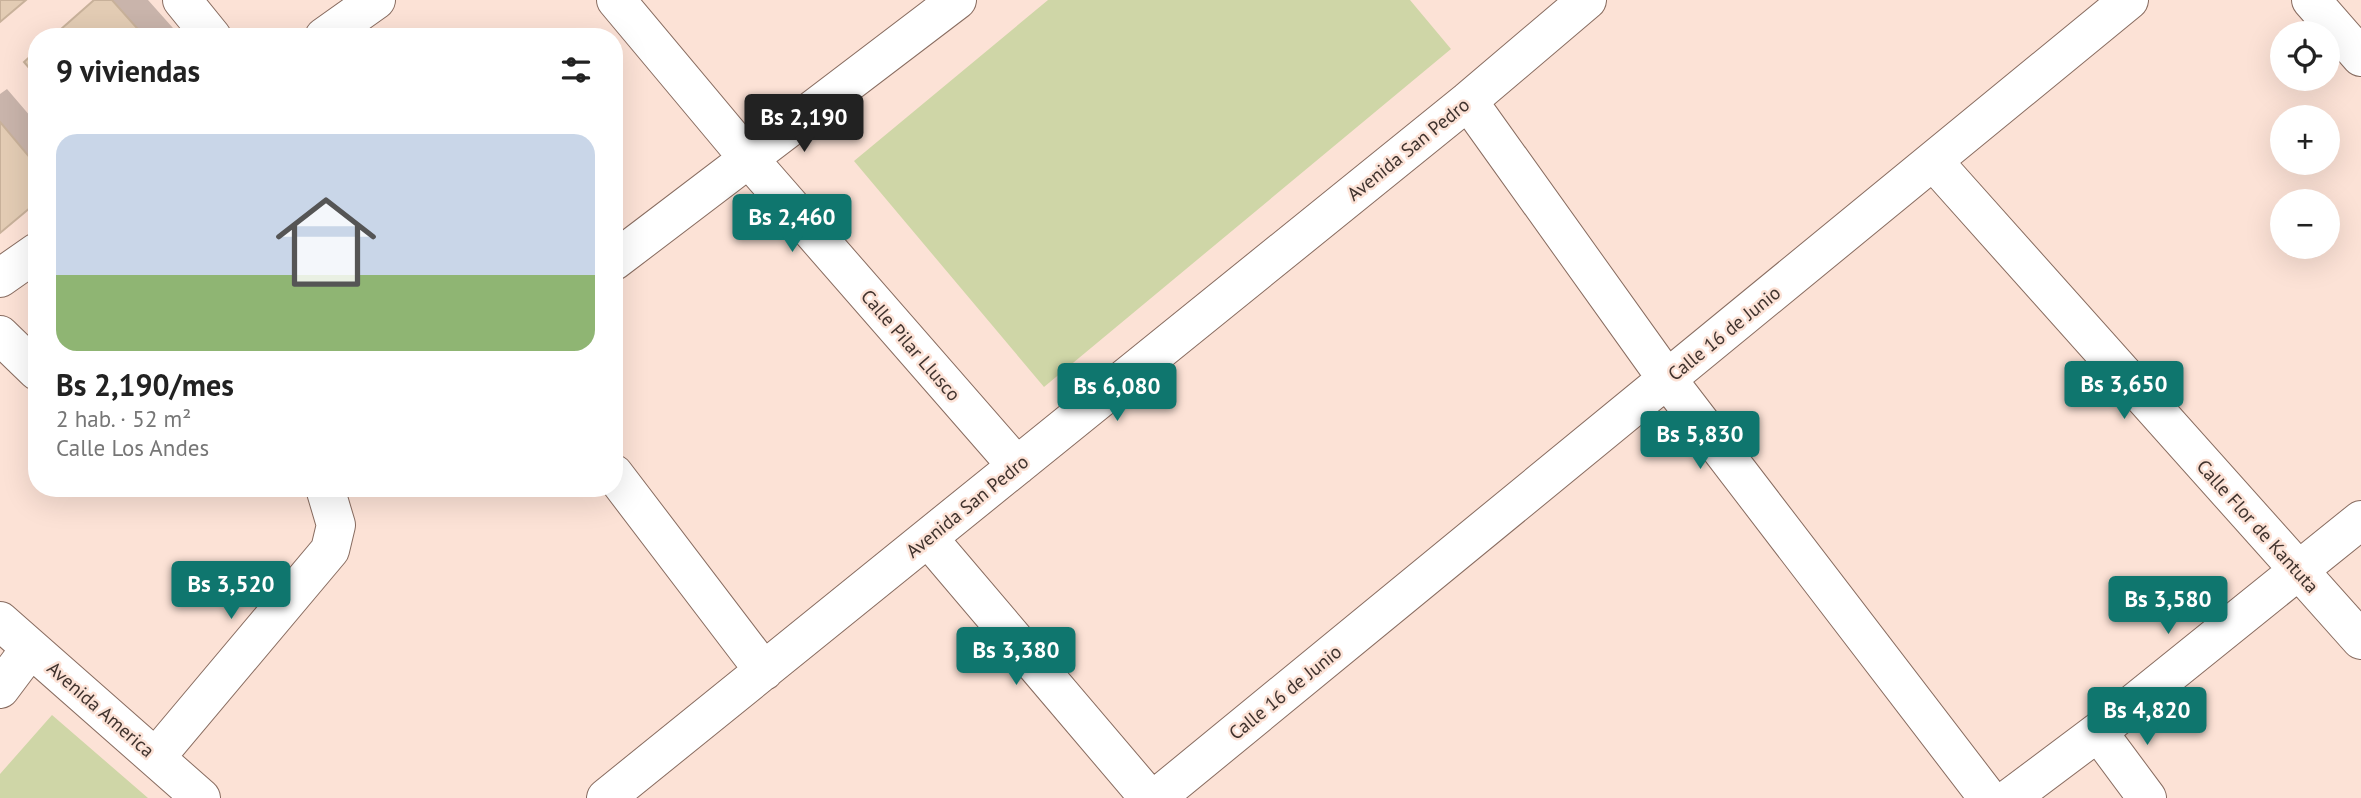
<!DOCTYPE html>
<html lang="es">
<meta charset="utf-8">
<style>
:root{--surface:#fff;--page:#f6f6f6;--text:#222;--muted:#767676;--line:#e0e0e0;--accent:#0f766e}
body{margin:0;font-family:"PT Sans",sans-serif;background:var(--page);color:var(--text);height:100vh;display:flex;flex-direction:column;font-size:26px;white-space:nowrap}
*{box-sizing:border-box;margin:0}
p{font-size:23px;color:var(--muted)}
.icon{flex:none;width:38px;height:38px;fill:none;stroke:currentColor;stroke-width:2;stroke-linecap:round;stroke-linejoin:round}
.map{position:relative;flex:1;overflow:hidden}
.drawer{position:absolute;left:28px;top:28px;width:595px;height:469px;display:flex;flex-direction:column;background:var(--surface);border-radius:28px;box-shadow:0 7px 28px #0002}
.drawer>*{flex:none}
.buttons{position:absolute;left:2270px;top:21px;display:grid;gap:14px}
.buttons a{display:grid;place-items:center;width:70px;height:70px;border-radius:50%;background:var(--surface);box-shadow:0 7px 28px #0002;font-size:35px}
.price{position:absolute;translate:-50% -60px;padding:0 16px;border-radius:7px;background:var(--accent);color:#fff;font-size:23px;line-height:46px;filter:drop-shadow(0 2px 4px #0008)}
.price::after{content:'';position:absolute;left:50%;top:42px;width:21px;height:16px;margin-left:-10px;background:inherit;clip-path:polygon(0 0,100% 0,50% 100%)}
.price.active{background:#222;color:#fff}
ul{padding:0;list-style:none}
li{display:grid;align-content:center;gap:14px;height:371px;padding:0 28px}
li+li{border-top:2px solid var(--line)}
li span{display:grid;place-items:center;height:217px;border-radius:21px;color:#555}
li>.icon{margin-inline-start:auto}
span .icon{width:126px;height:126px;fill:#fffc;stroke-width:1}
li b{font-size:30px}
h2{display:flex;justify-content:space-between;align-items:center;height:84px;padding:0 28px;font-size:30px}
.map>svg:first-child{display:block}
.green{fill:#cfd6a7}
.shadow{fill:#0003}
.building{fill:#e3ccb4;stroke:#c8b19a;stroke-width:2}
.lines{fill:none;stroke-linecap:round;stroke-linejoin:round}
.street-casing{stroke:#886c60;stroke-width:40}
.street{stroke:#fff;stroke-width:38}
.labels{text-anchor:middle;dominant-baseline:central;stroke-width:5;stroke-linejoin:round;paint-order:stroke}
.street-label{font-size:19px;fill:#40332e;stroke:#fce2d6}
</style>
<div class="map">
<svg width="2361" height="798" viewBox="0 0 2361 798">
<rect width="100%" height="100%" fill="#fce2d6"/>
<path class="green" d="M1048,0H1410L1451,49L1044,387L854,161Z
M52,715L148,798H0V774Z"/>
<path class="shadow" d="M94,0H148L181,37H52Z
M7,89L37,124V200L0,231V94Z"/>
<path class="building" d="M0,0H26L0,22Z
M94,0H112L145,37H52Z
M37,50V77L24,62Z
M0,122L37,166V202L0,233Z"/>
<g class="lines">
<g class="street-casing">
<path id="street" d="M182,0L212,37
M616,0L749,159L1017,466
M2311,0L2361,57
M324,37L376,0
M1468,101L1667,379L1988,798
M1933,161L2361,640
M614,261L957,0
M0,278L37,252
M0,335L37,371
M614,474L764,671
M928,538L1149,798
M0,621L201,798
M0,689L30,649
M2098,732L2147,798
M156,757L330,550L336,525L325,488
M606,798L1468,101L1587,0
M1156,798L2129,0
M2010,798L2098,732L2361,520"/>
</g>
<use href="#street" class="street"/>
</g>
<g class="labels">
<g class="street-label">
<text transform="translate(1408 149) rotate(-39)">Avenida San Pedro</text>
<text transform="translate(1724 333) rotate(-39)">Calle 16 de Junio</text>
<text transform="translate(911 345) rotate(49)">Calle Pilar Llusco</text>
<text transform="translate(967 506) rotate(-39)">Avenida San Pedro</text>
<text transform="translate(2258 526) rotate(48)">Calle Flor de Kantuta</text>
<text transform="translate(1285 692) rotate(-39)">Calle 16 de Junio</text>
<text transform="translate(101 709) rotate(41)">Avenida America</text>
</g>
</g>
</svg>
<div class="buttons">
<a><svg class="icon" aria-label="locate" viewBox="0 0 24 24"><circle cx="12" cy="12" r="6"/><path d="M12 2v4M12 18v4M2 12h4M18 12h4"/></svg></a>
<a>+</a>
<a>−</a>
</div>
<b class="price active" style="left:804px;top:154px">Bs 2,190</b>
<b class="price" style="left:792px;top:254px">Bs 2,460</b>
<b class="price" style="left:2124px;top:421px">Bs 3,650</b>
<b class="price" style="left:1117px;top:423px">Bs 6,080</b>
<b class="price" style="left:1700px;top:471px">Bs 5,830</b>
<b class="price" style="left:231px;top:621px">Bs 3,520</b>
<b class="price" style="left:2168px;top:636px">Bs 3,580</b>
<b class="price" style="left:1016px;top:687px">Bs 3,380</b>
<b class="price" style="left:2147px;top:747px">Bs 4,820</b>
<section class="drawer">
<h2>9 viviendas<svg class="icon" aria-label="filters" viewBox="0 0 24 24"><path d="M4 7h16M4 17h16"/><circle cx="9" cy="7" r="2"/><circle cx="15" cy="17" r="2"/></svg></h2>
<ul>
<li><span style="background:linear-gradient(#c9d6e8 65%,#8fb573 0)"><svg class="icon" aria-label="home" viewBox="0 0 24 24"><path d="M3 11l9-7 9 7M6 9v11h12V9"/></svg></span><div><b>Bs 2,190/mes</b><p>2 hab. · 52 m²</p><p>Calle Los Andes</p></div></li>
</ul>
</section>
</div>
